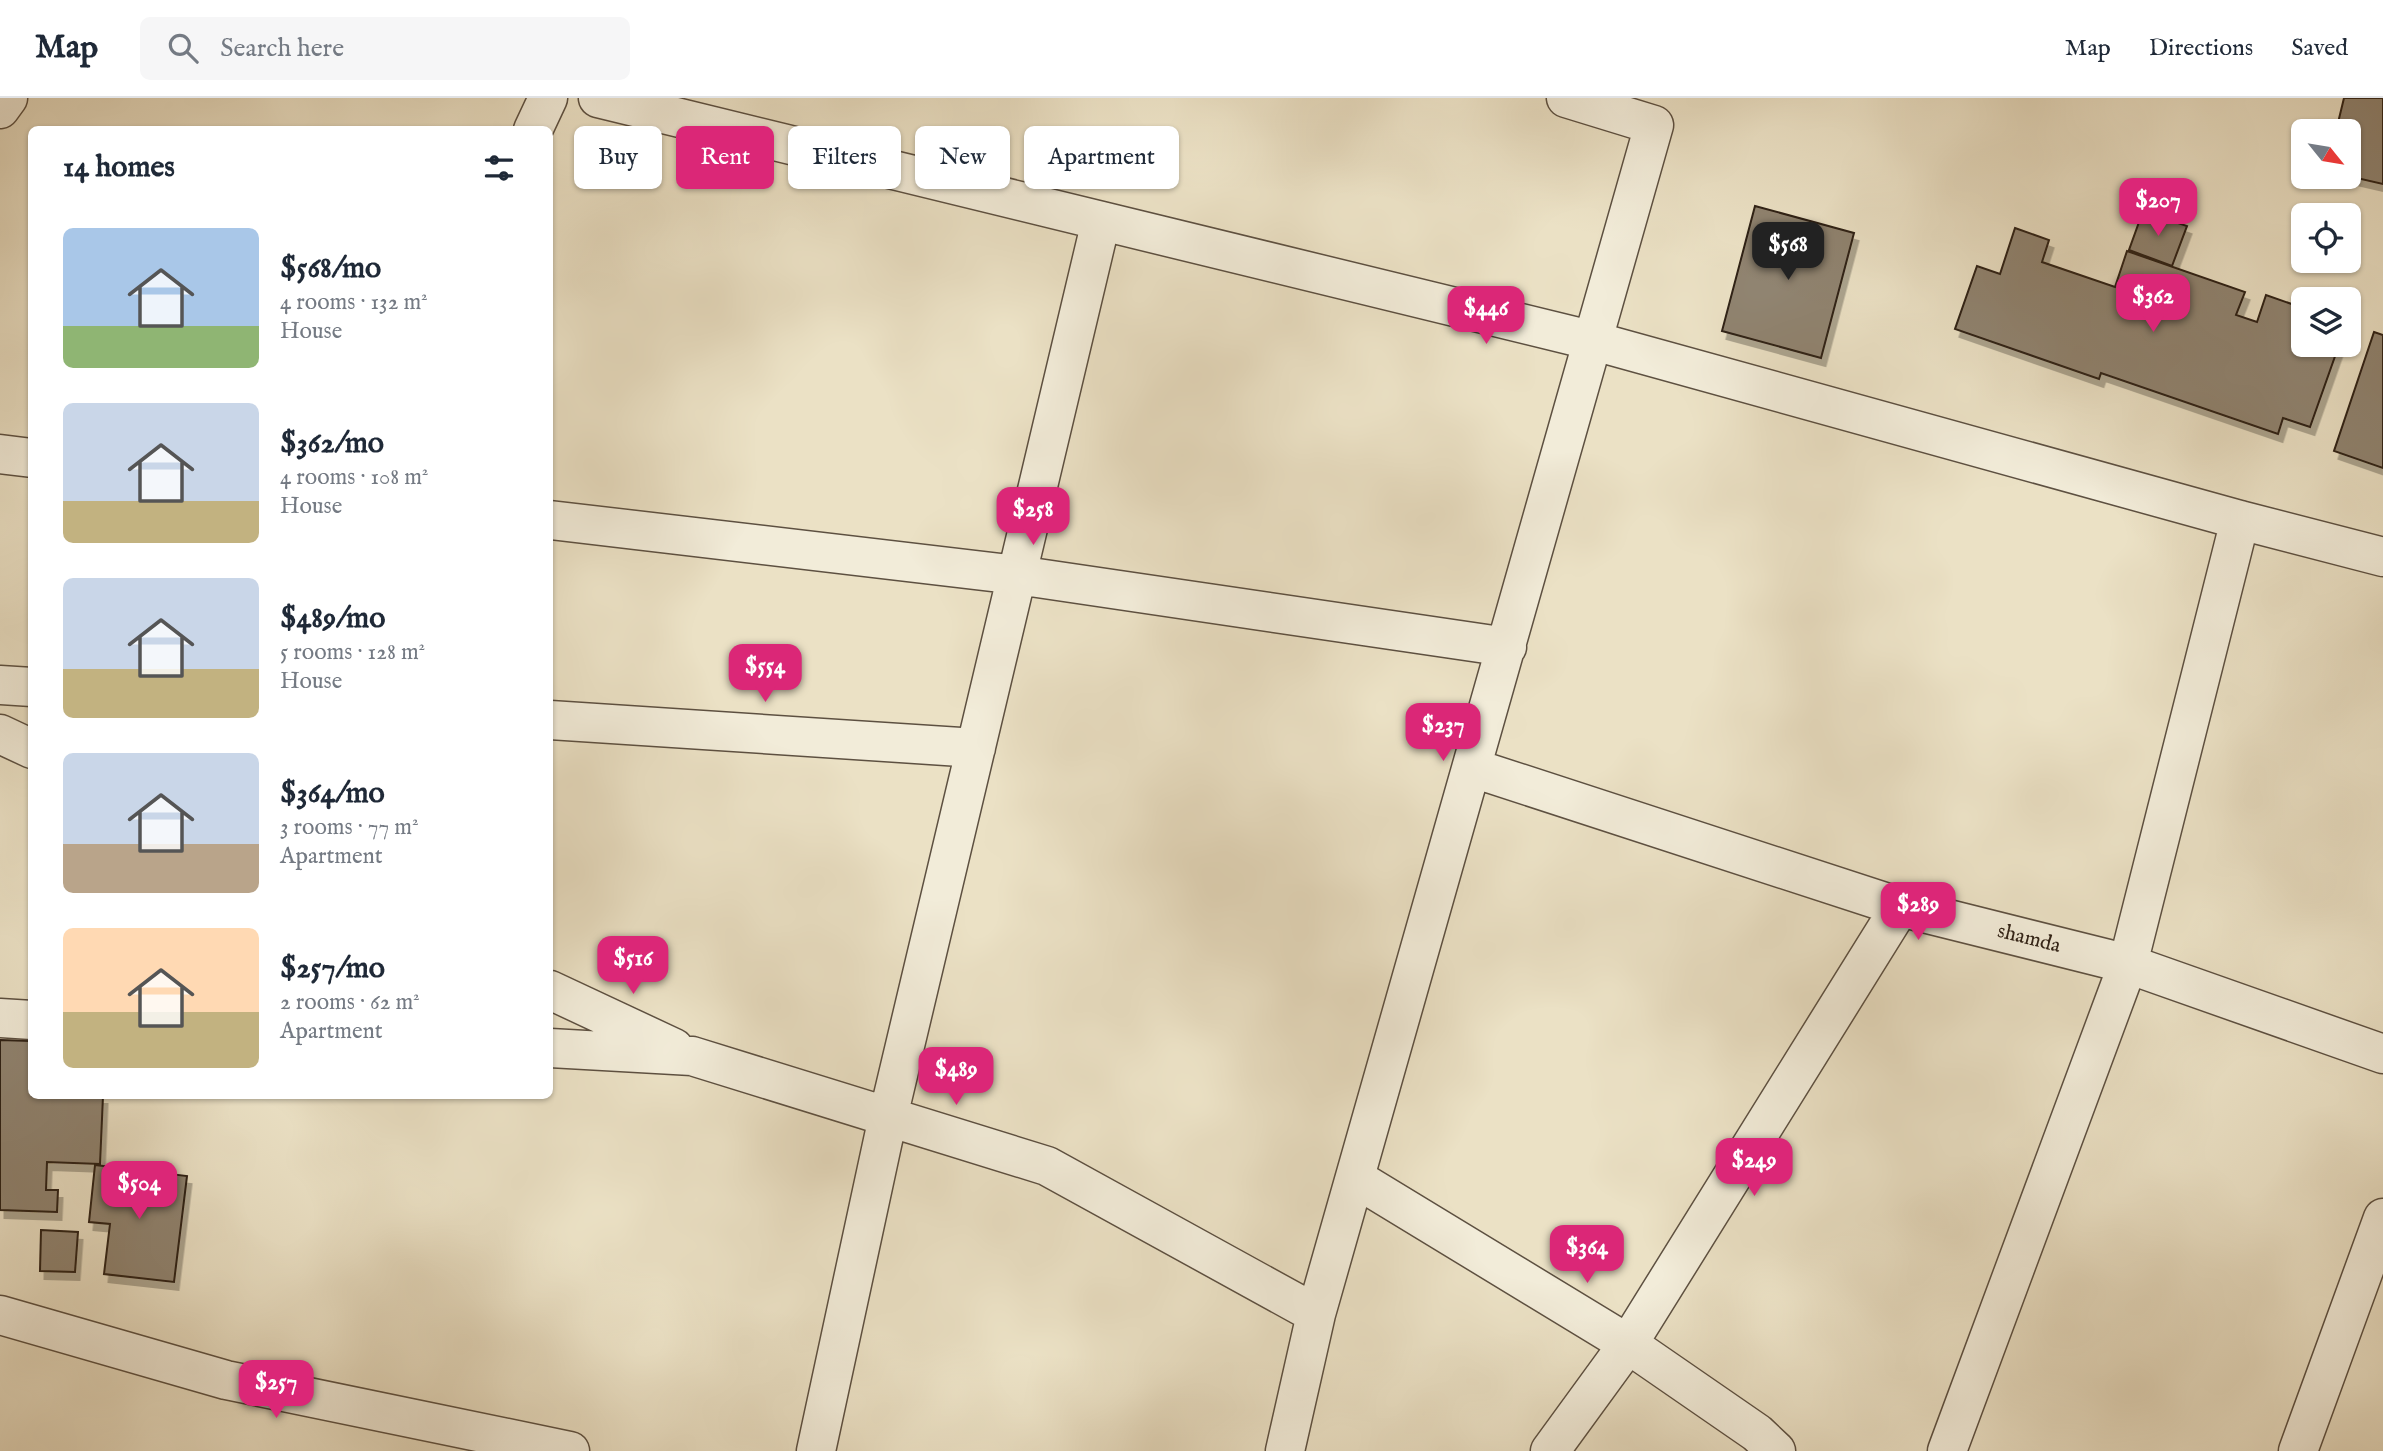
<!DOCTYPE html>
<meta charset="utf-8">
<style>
:root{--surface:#fff;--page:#f6f6f7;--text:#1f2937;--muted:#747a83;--line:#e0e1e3;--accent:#db2777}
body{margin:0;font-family:"IM FELL English",serif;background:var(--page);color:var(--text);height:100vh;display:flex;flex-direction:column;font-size:26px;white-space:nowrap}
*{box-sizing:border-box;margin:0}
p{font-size:23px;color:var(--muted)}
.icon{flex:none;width:38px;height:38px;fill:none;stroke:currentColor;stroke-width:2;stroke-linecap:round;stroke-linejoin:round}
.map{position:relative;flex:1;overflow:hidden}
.side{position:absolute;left:28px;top:28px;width:525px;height:973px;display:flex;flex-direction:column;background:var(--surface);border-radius:10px;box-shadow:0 2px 5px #0004}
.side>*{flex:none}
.top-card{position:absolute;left:574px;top:28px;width:665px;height:63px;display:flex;gap:14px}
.needle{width:46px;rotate:120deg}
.controls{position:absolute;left:2291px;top:21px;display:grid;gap:14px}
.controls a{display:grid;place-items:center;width:70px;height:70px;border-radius:10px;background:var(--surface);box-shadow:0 2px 5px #0004;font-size:35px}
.price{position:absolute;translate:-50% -60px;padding:0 16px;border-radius:14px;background:var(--accent);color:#fff;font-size:23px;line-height:46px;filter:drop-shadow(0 2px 4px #0008)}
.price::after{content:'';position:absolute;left:50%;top:42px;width:21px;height:16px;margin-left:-10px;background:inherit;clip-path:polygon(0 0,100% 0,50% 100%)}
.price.active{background:#222;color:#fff}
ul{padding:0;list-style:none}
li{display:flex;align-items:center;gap:21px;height:175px;padding:0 35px}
li span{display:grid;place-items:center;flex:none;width:196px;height:140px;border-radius:10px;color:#555}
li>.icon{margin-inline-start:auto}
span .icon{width:84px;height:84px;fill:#fffc;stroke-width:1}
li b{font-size:30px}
h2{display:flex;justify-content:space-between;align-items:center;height:84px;padding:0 35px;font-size:30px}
.pill{padding:0 24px;border-radius:10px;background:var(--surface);box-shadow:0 2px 5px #0004;font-size:24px;line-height:63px}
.pill.active{background:var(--accent);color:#fff}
header{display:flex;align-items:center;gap:42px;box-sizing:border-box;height:98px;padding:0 35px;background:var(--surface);border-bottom:2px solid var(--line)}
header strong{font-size:33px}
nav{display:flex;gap:38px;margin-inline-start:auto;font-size:24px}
.search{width:490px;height:63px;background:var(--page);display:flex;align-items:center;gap:18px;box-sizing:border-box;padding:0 24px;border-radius:10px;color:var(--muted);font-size:26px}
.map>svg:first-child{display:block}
.building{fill:#908471;stroke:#2e2015;stroke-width:2;filter:url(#shadow)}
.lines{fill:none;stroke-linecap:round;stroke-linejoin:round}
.street-casing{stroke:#5d5041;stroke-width:41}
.street{stroke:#f2ecd9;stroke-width:38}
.labels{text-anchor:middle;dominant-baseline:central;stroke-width:7;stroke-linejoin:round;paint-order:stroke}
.street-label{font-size:21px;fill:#2e2015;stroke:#f2ecd9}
</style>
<header>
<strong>Map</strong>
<div class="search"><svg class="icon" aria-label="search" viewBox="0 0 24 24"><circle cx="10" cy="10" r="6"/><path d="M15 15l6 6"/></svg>Search here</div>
<nav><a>Map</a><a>Directions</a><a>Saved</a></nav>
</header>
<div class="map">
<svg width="2383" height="1353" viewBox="0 0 2383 1353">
<defs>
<filter id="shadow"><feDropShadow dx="4.5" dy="8" stdDeviation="0" flood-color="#0004"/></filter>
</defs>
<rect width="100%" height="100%" fill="#ebe1c5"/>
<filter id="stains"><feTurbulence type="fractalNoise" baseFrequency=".00286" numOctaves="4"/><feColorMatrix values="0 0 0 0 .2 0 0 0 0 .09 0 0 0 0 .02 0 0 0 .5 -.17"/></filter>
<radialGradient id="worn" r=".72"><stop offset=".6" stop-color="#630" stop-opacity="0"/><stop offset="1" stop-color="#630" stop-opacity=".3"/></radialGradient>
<path class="building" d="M2344,0H2383V86L2348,78V33H2336Z
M1755,108L1854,135L1821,260L1722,233Z
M2143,113L2187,128L2172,168L2129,152Z
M2015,130L2049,142L2042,164L2115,189L2127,153L2245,194L2236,217L2257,224L2266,197L2303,210V247H2339L2310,329L2283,320L2278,336L2101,275L2099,281L1955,231L1977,168L2000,176Z
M2374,234L2383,237V370L2334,353Z
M0,942L32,943V998H103L100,1066L47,1064L46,1092H58L57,1114L0,1112Z
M95,1067L187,1078L174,1184L104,1176L110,1126L89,1124Z
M41,1132L78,1134L75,1174L40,1173Z"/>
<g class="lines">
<g class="street-casing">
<path id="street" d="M598,0L1594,243L2240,422L2383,459
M0,11L8,0
M533,32L548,0
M0,356L32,360
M550,422L1017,477L1507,549
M0,587L32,589
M550,622L976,650
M0,636L32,651
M1473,670L1900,809L2128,866L2383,956
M550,892L674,950
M0,920L32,922
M550,950L692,958L1047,1068L1316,1216
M1355,1080L1628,1246L1757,1335L1776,1353
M0,1217L226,1282L570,1353
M816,1353L888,1019L1101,123
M1285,1353L1316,1216L1654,27L1566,0
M1550,1353L1628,1246L1900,809
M1947,1353L2128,866L2240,422
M2298,1353L2383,1120"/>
</g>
<use href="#street" class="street"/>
</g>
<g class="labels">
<g class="street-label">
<text transform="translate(2029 841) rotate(14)">shamda</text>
</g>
</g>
<rect width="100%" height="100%" filter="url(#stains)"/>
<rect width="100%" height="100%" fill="url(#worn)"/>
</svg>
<div class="controls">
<a><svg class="needle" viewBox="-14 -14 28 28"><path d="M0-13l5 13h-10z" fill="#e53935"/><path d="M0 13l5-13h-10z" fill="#747a83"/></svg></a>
<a><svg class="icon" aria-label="locate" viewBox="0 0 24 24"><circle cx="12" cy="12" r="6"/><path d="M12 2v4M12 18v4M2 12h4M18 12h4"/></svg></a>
<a><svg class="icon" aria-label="layers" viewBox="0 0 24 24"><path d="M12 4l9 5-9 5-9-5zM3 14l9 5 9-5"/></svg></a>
</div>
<b class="price" style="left:2158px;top:140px">$207</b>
<b class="price active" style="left:1788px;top:184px">$568</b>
<b class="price" style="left:2153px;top:236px">$362</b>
<b class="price" style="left:1486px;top:248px">$446</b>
<b class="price" style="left:1033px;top:449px">$258</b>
<b class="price" style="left:765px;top:606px">$554</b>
<b class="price" style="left:1443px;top:665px">$237</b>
<b class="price" style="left:1918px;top:844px">$289</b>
<b class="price" style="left:633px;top:898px">$516</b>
<b class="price" style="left:956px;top:1009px">$489</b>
<b class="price" style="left:1754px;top:1100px">$249</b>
<b class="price" style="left:139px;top:1123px">$504</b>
<b class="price" style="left:1587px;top:1187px">$364</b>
<b class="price" style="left:276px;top:1322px">$257</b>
<div class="top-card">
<a class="pill">Buy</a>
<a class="pill active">Rent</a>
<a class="pill">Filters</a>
<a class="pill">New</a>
<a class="pill">Apartment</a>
</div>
<section class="side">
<h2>14 homes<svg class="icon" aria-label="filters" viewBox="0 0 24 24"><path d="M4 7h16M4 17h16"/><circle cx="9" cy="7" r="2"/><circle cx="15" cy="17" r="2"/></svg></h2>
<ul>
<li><span style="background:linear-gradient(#a9c7e8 70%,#8fb573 0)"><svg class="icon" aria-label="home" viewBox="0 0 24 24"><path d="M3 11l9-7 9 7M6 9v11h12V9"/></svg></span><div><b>$568/mo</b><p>4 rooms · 132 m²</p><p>House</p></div></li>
<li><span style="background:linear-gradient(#c9d6e8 70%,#c2b280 0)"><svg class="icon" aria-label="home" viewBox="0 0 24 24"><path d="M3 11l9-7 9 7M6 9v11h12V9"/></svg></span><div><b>$362/mo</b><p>4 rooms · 108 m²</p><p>House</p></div></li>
<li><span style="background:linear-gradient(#c9d6e8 65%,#c2b280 0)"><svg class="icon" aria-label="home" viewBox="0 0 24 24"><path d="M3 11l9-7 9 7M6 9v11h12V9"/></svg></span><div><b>$489/mo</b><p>5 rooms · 128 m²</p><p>House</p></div></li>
<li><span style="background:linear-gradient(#c9d6e8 65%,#b9a48a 0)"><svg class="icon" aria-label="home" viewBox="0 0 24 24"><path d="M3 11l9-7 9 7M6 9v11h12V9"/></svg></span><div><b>$364/mo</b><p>3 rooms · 77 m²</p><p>Apartment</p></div></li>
<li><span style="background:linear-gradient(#ffd9b3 60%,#c2b280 0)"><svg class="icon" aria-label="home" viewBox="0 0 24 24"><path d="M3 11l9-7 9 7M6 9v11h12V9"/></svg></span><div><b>$257/mo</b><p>2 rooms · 62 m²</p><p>Apartment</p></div></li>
</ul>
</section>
</div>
